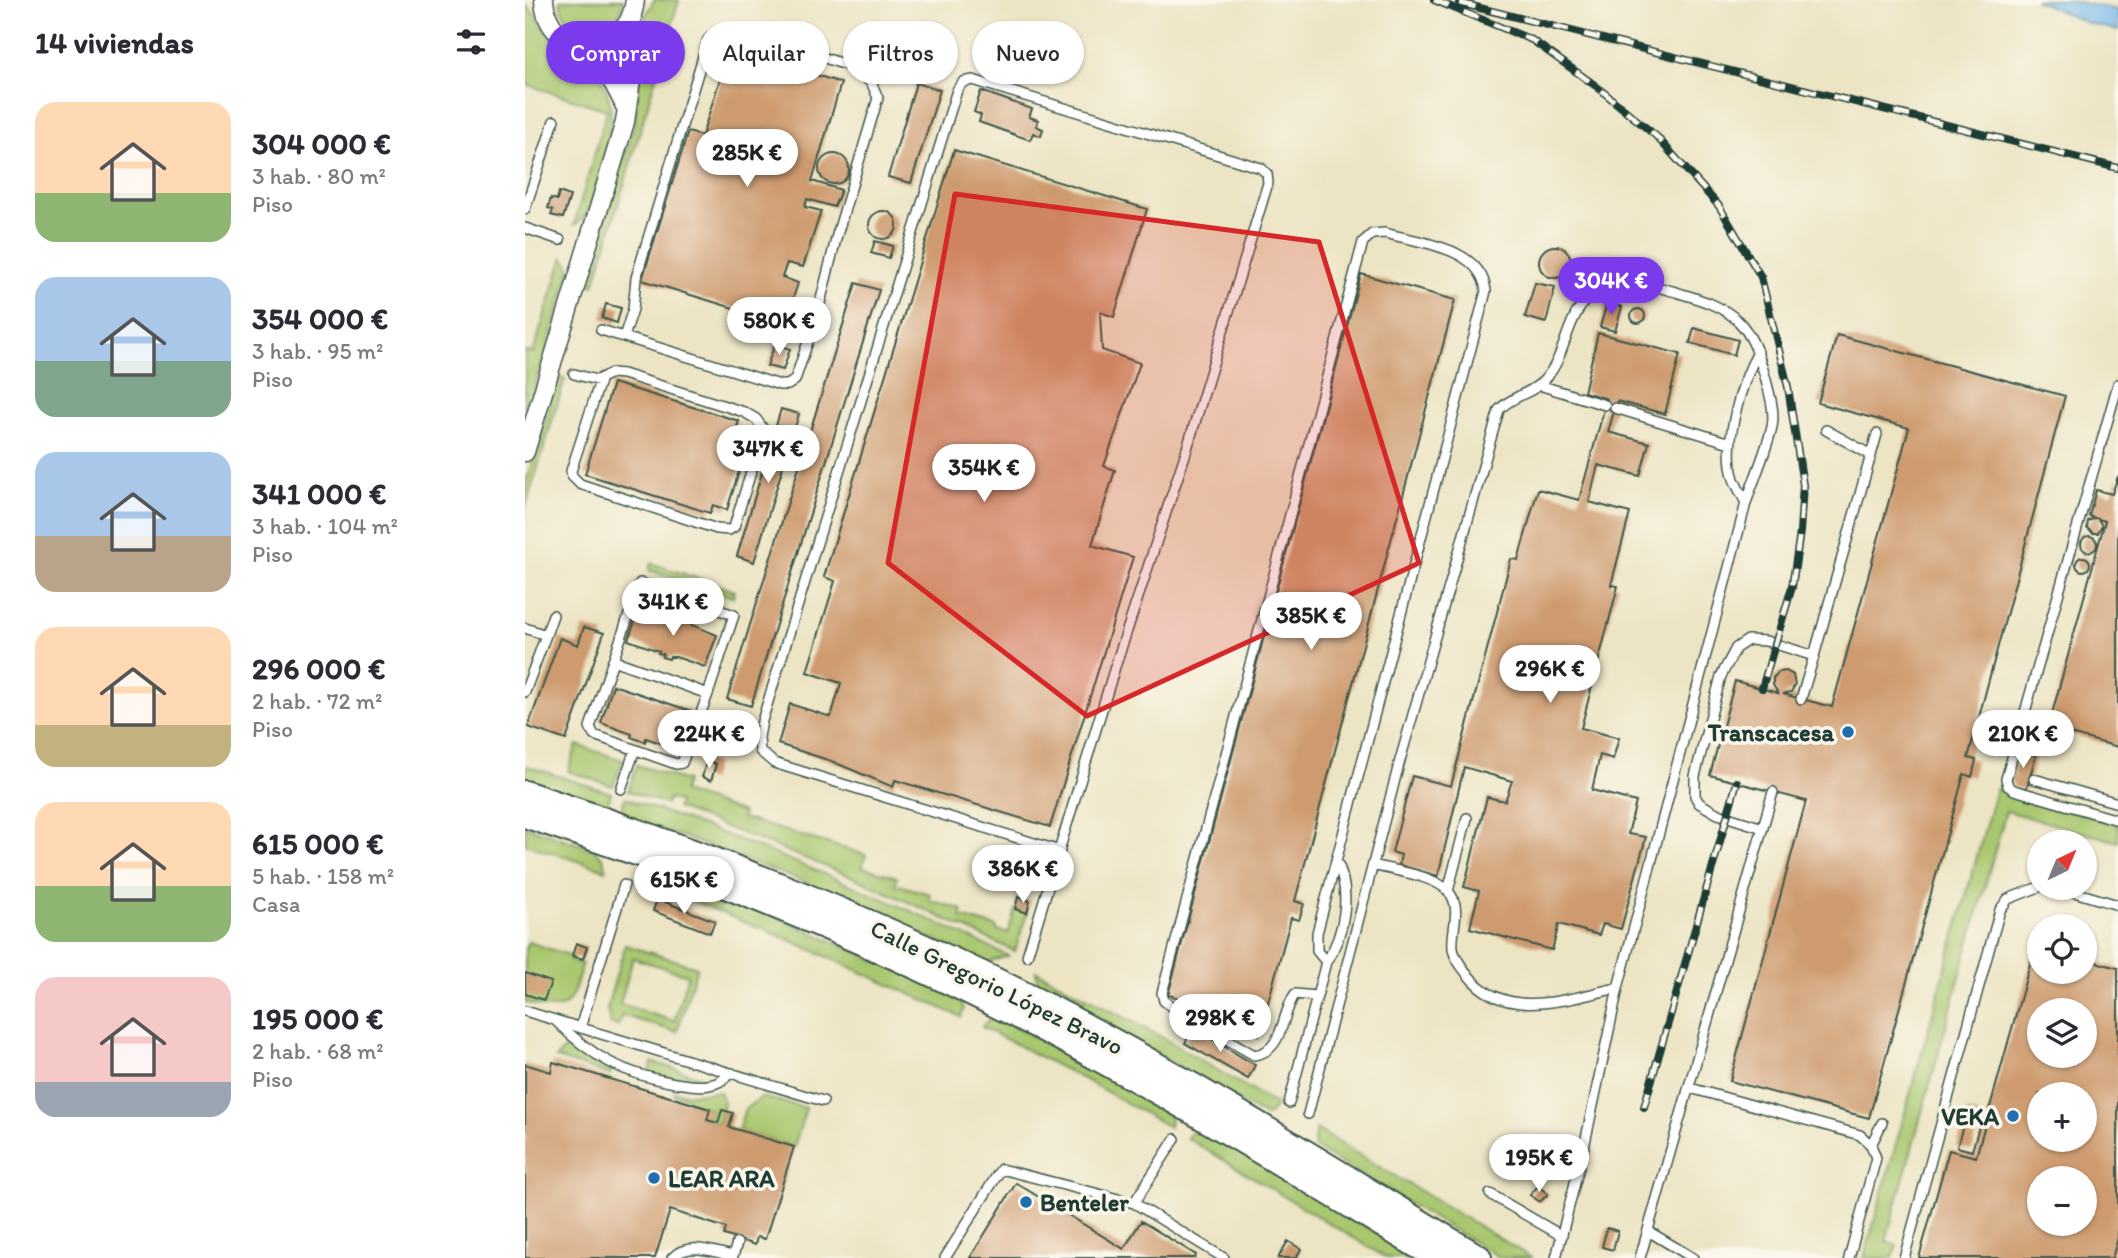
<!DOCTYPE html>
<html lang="es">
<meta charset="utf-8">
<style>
:root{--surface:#fff;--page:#f7f7f7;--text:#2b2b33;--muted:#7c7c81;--accent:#7c3aed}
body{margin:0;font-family:Itim,sans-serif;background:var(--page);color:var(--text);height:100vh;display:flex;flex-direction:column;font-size:26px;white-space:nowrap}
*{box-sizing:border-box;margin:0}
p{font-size:23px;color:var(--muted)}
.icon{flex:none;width:38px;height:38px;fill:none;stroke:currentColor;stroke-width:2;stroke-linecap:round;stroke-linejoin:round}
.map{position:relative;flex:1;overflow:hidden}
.panel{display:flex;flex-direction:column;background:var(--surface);width:525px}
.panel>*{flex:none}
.banner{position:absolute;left:21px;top:21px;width:665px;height:63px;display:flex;gap:14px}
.needle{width:46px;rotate:43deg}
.tools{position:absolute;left:1502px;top:830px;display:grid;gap:14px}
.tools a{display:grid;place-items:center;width:70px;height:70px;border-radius:50%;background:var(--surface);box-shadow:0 2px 5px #0004;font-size:35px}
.price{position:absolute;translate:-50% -60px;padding:0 16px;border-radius:24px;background:#fff;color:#222;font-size:23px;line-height:46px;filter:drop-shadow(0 2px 4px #0008)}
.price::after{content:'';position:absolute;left:50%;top:42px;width:21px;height:16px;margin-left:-10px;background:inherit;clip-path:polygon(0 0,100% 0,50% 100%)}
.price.active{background:var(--accent);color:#fff}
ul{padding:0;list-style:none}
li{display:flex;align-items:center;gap:21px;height:175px;padding:0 35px}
li span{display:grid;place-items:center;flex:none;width:196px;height:140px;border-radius:21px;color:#555}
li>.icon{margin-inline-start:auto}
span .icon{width:84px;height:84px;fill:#fffc;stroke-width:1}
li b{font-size:30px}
h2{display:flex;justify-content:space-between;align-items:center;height:84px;padding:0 35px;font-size:30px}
.chip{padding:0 24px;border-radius:32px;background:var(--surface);box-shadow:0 2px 5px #0004;font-size:24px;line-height:63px}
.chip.active{background:var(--accent);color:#fff}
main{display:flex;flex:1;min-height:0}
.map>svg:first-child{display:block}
.green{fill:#a9c76e;stroke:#648251;stroke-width:2;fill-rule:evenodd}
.water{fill:#75b7ea;stroke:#4a7a8f;stroke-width:2}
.building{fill:#ce9b70;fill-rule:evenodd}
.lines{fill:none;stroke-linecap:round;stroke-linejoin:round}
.service-casing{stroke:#3e5649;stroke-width:12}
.minor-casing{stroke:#3e5649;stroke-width:21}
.secondary-casing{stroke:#3e5649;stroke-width:30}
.service{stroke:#fff;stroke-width:9}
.minor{stroke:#fff;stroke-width:18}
.secondary{stroke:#fff;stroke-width:26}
.rail-casing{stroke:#1f3d34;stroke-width:8}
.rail{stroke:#fbf7ec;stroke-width:5;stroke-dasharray:16;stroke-linecap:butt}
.marked{fill:#d62828;fill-opacity:0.2;stroke:#d62828;stroke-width:5;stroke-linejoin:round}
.poi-dot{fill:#1f6fb2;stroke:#fbf7ec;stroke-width:2.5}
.labels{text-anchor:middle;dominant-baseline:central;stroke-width:7;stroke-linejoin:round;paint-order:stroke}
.poi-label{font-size:24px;font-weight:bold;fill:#1f3d34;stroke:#fbf7ec;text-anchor:end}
.street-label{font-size:24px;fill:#1f3d34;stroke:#fbf7ec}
</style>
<main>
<section class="panel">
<h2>14 viviendas<svg class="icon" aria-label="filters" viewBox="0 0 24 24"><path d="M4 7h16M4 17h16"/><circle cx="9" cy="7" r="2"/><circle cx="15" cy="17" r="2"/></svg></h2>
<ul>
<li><span style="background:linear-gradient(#ffd9b3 65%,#8fb573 0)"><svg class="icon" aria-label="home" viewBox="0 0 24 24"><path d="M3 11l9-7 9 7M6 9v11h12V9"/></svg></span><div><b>304 000 €</b><p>3 hab. · 80 m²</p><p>Piso</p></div></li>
<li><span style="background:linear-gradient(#a9c7e8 60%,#7fa58c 0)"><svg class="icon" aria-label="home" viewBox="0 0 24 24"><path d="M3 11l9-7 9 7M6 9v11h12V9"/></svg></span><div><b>354 000 €</b><p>3 hab. · 95 m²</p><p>Piso</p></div></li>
<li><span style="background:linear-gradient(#a9c7e8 60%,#b9a48a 0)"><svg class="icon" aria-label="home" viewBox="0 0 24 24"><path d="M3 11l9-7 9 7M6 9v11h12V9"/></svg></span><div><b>341 000 €</b><p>3 hab. · 104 m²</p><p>Piso</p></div></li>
<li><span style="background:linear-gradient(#ffd9b3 70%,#c2b280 0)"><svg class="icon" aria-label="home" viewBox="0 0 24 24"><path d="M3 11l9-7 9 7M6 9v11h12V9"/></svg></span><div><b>296 000 €</b><p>2 hab. · 72 m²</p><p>Piso</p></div></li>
<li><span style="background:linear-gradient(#ffd9b3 60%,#8fb573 0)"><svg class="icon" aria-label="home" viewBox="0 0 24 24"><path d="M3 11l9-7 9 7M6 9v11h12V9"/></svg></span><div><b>615 000 €</b><p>5 hab. · 158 m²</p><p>Casa</p></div></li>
<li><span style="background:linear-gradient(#f6c9c9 75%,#9aa5b1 0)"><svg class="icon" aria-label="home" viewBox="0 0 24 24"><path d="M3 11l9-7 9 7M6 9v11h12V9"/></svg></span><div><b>195 000 €</b><p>2 hab. · 68 m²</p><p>Piso</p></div></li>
</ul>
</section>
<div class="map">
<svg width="1593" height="1258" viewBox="0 0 1593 1258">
<rect width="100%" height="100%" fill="#fbf7ec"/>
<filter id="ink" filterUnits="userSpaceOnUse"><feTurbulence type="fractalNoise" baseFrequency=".0143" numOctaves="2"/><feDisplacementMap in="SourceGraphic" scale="14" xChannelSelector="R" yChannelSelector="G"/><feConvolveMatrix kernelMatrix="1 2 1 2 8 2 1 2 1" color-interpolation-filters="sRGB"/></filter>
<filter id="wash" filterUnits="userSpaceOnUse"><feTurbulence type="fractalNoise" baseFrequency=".00686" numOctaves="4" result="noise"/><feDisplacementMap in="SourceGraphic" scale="28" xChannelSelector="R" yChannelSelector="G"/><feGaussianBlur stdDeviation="1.57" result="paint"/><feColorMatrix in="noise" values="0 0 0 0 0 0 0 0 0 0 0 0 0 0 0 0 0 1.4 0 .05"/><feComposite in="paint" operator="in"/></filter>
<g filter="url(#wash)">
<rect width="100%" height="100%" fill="#ece4c3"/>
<path class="green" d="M35,0H98C94,42 38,41 35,0Z
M129,0H154L69,285L64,281V275L109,126L114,84L109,43L112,32Z
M0,5C14,15 18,32 30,42C40,51 53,54 62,63C99,96 85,138 73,179C67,197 66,216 49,225L82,110L0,84Z
M38,257L46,268L0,419V351L8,353Z
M34,378L40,379L0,509V485Z
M126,563L210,591L208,597L124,570Z
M52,745L98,760L88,786L43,771Z
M112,765L161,781L158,792L218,813L217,818L341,855L337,867L372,877L370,884L405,894L404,900L438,910L436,917L472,927L471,930L483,933L490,909L502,913L490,951L335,880L152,808L154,802L144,798L141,804L103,791Z
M2,766L86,793L81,807H76L0,783Z
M1471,789L1593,825V842L1481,811L1361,1241L1372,1245L1368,1258H1339Z
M100,798C231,844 359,896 483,956L463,962L457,961L272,879L101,816L97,808Z
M0,826L69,849L78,858L81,870L0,844Z
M137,874L167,883L160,899L118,883L124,877Z
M181,889L229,907L434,997L439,1009L436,1017L265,940L164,900L168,891L179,895Z
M3,942L47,956L45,960L57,964C45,1005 46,1016 0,1002V949Z
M100,945L172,967L152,1032L97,1015L93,1026L85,1024L82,1007ZM108,958L163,975L149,1021L95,1004Z
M511,971L633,1035L750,1104L749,1109L741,1116L521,994L513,982Z
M472,1017L646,1110L644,1127L564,1082L457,1027L465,1018Z
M41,1047C51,1048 74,1065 86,1071L85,1075L31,1058Z
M127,1062L183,1079V1080L165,1081L124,1073Z
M149,1092L165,1094L195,1092L199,1103L193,1123L182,1120L185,1109L163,1102V1099L149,1094Z
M237,1097L281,1108L269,1147L213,1130L220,1109Z
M791,1129L1007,1258H976L790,1148L789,1138Z
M674,1130L680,1131L888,1255V1258H862L662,1138L666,1133Z"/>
<path class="water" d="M1510,0H1540L1593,10V31L1562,23Z"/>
<g id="blocks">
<path class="building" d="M205,47L316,83L287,181L316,190L309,207L282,199L280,207L296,211L278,267L262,263L257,277L273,283L263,314L247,310L244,319L117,280L163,132L177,136Z
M391,83L415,90L386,183L363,177Z
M456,91L507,109L504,117L513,120L511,126L518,129L516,136L508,133L505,140L454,122L456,115L449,112Z
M429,150L622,209L589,317L575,312L577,350L615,363L579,466L590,470L567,545L608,557L525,827L370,780L368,787L306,761L253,744L265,704L306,717L316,683L282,672L310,581L299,577Z
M294 169a15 15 0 1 1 30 0a15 15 0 1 1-30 0Z
M34,192L45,196L38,218L26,215L28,210L23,208L26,198L32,200Z
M344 225a14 14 0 1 1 28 0a14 14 0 1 1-28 0Z
M350,241L368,246L364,258L346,253Z
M1014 262a16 16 0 1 1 32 0a16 16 0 1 1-32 0Z
M1050 267a11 11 0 1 1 22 0a11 11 0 1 1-22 0Z
M836,274L930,300L770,901L779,904L774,920L766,918L734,1035L703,1026L704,1020L673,1012L675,1004L643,995Z
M331,283L354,290L226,706L202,699Z
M1010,283L1030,287L1021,323L1000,317Z
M1082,303L1097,307L1090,331L1075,327Z
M81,304L96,308L92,323L77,318Z
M1106 316a7 7 0 1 1 14 0a7 7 0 1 1-14 0Z
M1169,328L1213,340L1209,355L1165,343Z
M1073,333L1155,354L1140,414L1092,401L1083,432L1124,443L1115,476L1073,465L1064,502L1105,513L1086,585L1093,586L1056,728L1094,738L1088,759L1075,755L1067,790L1111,802L1103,834L1121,837L1096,929L1078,924L1074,935L1034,924L1027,950L945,928L954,891L939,887L962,797L980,801L987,781L939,767L913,876L874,865L876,855L867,852L887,776L926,786L986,559L993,560L1013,489L1054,500L1082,399L1059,392Z
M1312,335L1540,396L1443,758L1451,760L1447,777L1439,774L1344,1118L1205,1081L1281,801L1185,775L1210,681L1253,693L1248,685V678L1254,672L1261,671L1268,675L1270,685L1266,692L1258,694L1307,707L1384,428L1293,403Z
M250,344L265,349L258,370L242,366Z
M88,383L214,421L201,460L216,465L202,510L188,505L185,513L60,474Z
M256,409L274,414L229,562L212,556Z
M1593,476V747L1523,728L1580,521L1573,519L1577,526L1573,533H1568L1562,528L1563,521L1570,518L1564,516L1571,490L1587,494Z
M1556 544a8 8 0 1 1 16 0a8 8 0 1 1-16 0Z
M1551 564a7 7 0 1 1 14 0a7 7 0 1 1-14 0Z
M115,608L144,618L145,616L192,635L180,667L151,657H145L144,659L137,657L138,654L133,653L134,651L103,640Z
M59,627L79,633L41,740L3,727L35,638L53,645Z
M88,685L166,711L153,749L121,738L120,742L106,737L107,734L76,723Z
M1494,751L1511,755L1501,790L1489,787L1486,780Z
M182,760L191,764L186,781L177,777Z
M493,897L505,901L502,913L490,909Z
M132,899L190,921L185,933L128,911Z
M51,943L62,947L58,959L47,956Z
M1510,946L1514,947V971H1559V959L1593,968V1238L1587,1258H1394L1424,1150L1451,1157ZM1514,1010H1559V1055H1514ZM1514,1094H1559V1139H1514ZM1514,1178H1559V1223H1514Z
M0,973L26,982L19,1000L0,994Z
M668,1028L730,1065L723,1079L660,1043Z
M28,1062L185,1109L182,1120L193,1123L197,1110L208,1113L204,1127L269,1147L240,1239L232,1237L230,1245L199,1235L201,1228L145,1210L130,1258H0V1064L26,1072Z
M1442,1111L1457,1116L1447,1151L1432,1147Z
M491,1183L599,1249L616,1221L671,1255L670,1258H445Z
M1013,1186L1023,1194L1015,1202L1005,1195Z
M1082,1228L1093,1231L1088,1250L1077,1247Z
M763,1241L776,1249L771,1258H753Z"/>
</g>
</g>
<g filter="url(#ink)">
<use href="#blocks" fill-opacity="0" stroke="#3e5649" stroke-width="2"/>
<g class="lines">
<g class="service-casing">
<path id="service" d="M0,209L29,121
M0,228L35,240
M76,330L255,385H263L270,380L292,315L312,235L353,98L347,84L330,68L212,29C198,28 192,30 183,40L111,278L108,309L99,337
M87,373L98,374L219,412L231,419L239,430L209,527L204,530L192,529L55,484L47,476L46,471L76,378Z
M49,374L75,381
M1593,384L1481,779L1483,786L1489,790L1593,820
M1014,385L1080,405
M1090,408L1205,443
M1301,430L1346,455
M1221,503C1217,495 1212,487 1209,479C1197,444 1216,383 1233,352
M115,583L209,615L183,694L157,763L151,764L69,735L65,727Z
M0,628L21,635L0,692
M21,635L28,615
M88,660L183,694
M1276,699L1289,656
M1509,779L1593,803
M96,789L110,750
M1238,828L1193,814L1174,803L1170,796V776L1196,676L1211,648L1223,640L1241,641L1289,656L1352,434
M848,865C869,871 908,875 923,891C938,907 926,929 928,948C929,958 937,967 943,975C981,1023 1043,998 1093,988
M1532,887L1593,905
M923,891L942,818
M502,956L589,670L661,452L743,183L742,174L736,168L448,80L438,82L432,90L237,721L234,737L235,751L249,763L535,851
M801,962C820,934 827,891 811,860
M0,1011L298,1101
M31,1021C68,1058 99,1074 150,1083C161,1084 177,1088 188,1084C195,1083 201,1077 207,1073
M55,1028L99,885
M1165,1088L1335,1135L1346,1145L1351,1158L1324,1258
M764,1103L801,962L792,951V933L961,291C956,247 895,243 860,233L847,234L838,242L637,993L639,1001L647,1007L729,1055C759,1052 756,1014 770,994L791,996
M783,1114L874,764L974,410C987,395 1008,394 1021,378C1045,351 1039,308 1076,289C1101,276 1129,286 1154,293C1212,310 1225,322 1241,380C1245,396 1250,411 1247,427C1241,452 1229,479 1221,503L1093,988L1060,1143L1031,1258
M1346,1145L1357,1123
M965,1194L1037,1236
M609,1203L699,1258
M1123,1231L1168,1258
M147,1258C163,1241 187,1252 208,1256L212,1243
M420,1258L476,1169L609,1203L650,1139
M1115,1258L1248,792
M1379,1258L1475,910L1483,899L1514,887"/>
</g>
<g class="minor-casing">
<path id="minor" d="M19,0C22,59 104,60 110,0
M52,44C76,60 88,80 100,106
M0,452L100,122L106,80L101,45L107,17"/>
</g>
<g class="secondary-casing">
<path id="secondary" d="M0,794C167,849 332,913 490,991C650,1070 800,1167 953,1258
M0,814L156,867
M198,884C298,923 398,966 493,1015C638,1089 776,1175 915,1258"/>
</g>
<use href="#service" class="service"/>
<use href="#minor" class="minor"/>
<use href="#secondary" class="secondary"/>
<g class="rail-casing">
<path id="rail" d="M909,0L1007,40L1071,86L1131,136L1194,206L1236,277L1263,387L1278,485L1275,532L1267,587L1237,688
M935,3L1593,168
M1119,1107L1212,782"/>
</g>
<use href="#rail" class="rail"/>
</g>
</g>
<path class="marked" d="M430,194L794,242L894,563L562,716L363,563Z"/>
<g class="poi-dot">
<circle cx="1323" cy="732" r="7"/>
<circle cx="1488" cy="1116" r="7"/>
<circle cx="129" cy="1178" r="7"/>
<circle cx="501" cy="1202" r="7"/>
</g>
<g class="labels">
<g class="poi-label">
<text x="1309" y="732">Transcacesa</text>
<text x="1474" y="1116">VEKA</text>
<text x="143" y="1178" text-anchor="start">LEAR ARA</text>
<text x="515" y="1202" text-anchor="start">Benteler</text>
</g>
<g class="street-label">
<text transform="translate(472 987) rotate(26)">Calle Gregorio López Bravo</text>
</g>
</g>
</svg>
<div class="tools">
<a><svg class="needle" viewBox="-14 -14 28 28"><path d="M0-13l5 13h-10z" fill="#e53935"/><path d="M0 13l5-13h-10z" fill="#7c7c81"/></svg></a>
<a><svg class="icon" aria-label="locate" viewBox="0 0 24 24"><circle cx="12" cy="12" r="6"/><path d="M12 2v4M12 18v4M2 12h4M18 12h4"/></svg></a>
<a><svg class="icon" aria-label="layers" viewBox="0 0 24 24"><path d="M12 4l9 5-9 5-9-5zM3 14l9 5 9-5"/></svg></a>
<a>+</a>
<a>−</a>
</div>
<b class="price" style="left:222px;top:189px">285K €</b>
<b class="price active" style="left:1086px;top:317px">304K €</b>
<b class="price" style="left:254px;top:357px">580K €</b>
<b class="price" style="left:243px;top:485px">347K €</b>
<b class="price" style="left:459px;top:504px">354K €</b>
<b class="price" style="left:148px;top:638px">341K €</b>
<b class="price" style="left:786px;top:652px">385K €</b>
<b class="price" style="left:1025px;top:705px">296K €</b>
<b class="price" style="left:184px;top:770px">224K €</b>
<b class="price" style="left:1498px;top:770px">210K €</b>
<b class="price" style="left:498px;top:905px">386K €</b>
<b class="price" style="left:159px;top:916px">615K €</b>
<b class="price" style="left:695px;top:1054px">298K €</b>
<b class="price" style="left:1014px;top:1194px">195K €</b>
<div class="banner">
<a class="chip active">Comprar</a>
<a class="chip">Alquilar</a>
<a class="chip">Filtros</a>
<a class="chip">Nuevo</a>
</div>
</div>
</main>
